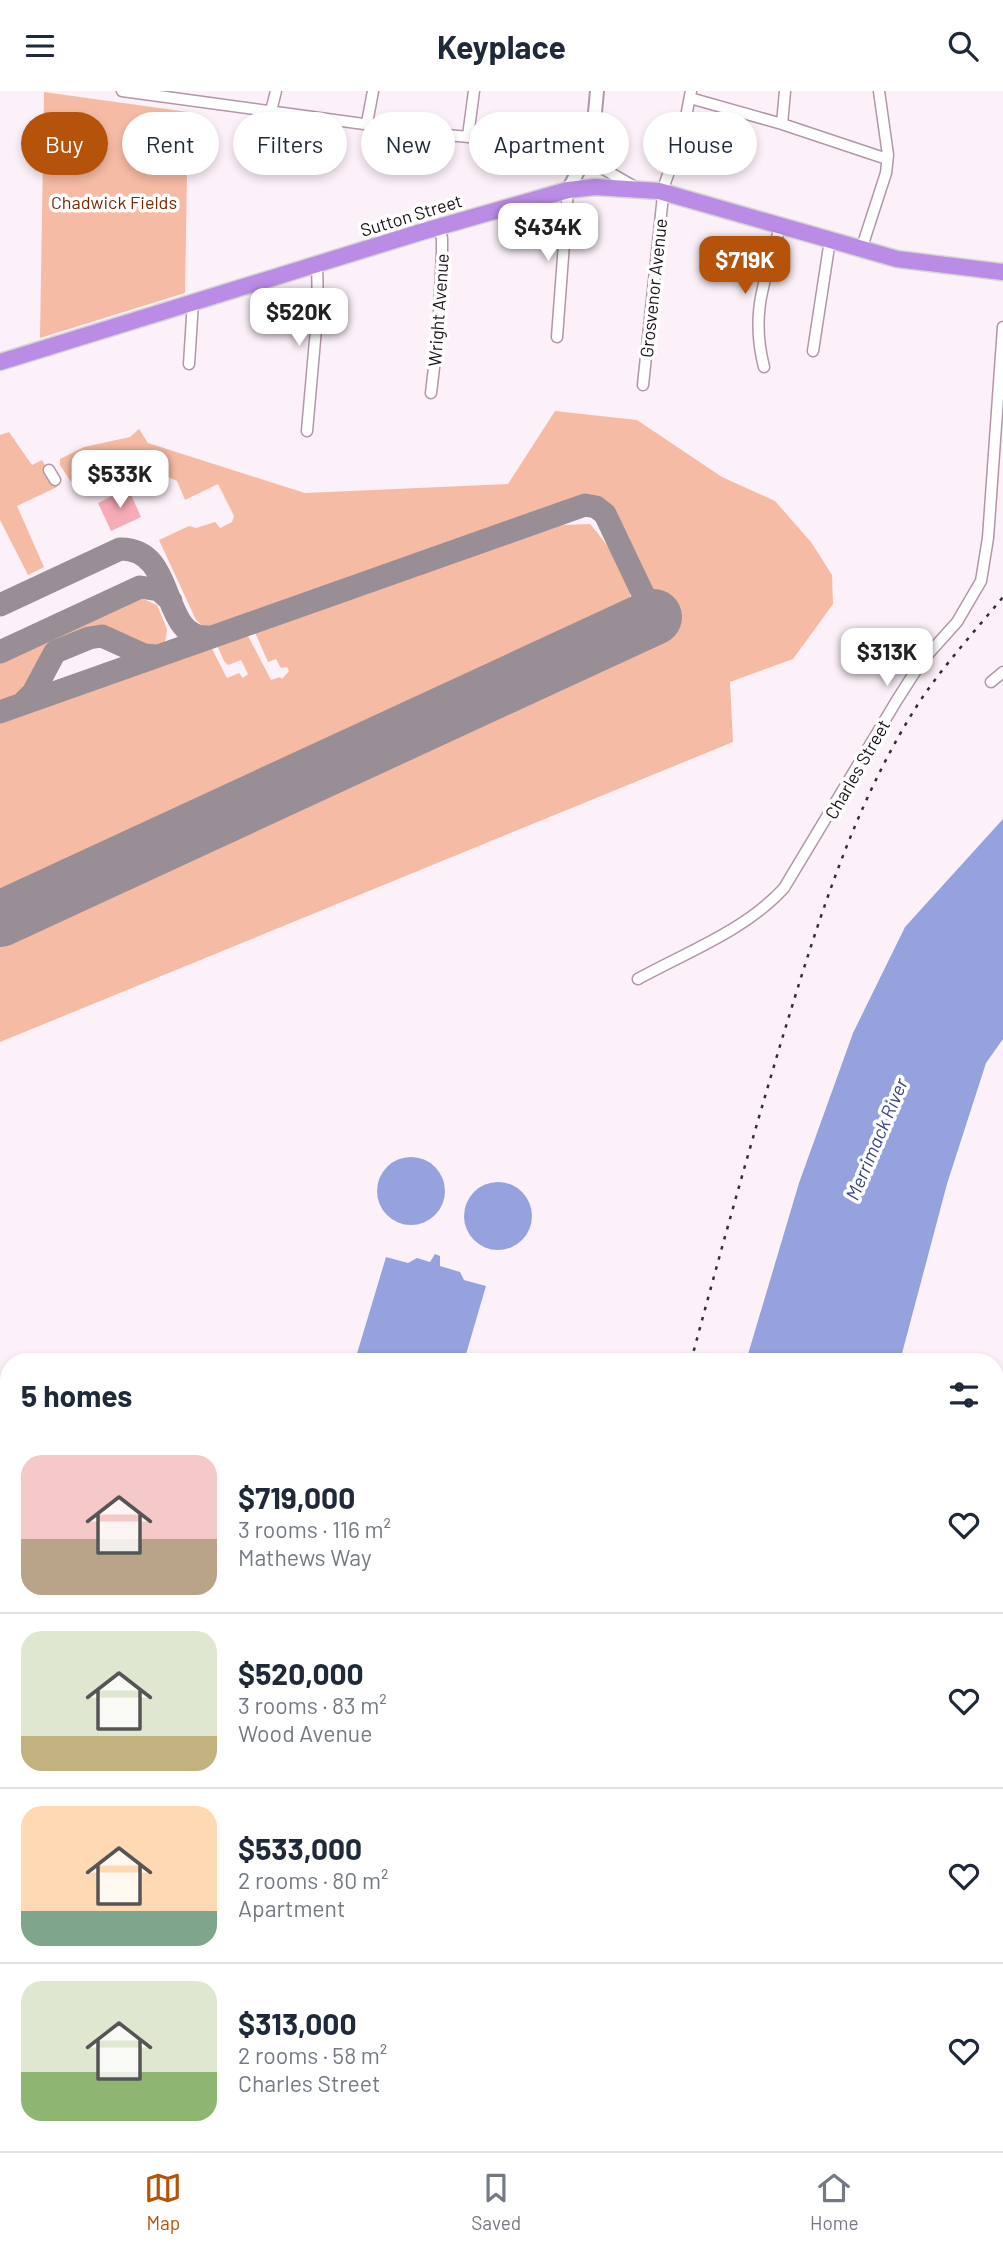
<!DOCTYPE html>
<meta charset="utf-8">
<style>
:root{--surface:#fff;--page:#f6f6f7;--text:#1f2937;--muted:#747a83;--line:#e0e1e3;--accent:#b45309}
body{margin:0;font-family:Barlow,sans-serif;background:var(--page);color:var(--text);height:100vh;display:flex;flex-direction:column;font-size:26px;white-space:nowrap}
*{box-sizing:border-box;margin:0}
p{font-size:23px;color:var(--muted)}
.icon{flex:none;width:38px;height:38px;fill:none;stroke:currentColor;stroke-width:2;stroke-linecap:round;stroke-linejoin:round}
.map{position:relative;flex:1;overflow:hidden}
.details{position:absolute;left:0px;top:1262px;width:1004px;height:800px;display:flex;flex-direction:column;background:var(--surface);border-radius:28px 28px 0 0;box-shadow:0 4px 10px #0003}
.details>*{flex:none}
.guide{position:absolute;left:21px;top:21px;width:962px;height:63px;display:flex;gap:14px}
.price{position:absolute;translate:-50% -60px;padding:0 16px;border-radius:14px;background:#fff;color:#222;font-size:23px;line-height:46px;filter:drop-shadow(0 2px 4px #0008)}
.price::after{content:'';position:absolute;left:50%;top:42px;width:21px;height:16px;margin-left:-10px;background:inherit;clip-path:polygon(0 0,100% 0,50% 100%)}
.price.selected{background:var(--accent);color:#fff}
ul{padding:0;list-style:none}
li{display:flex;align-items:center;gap:21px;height:175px;padding:0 21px}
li+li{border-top:2px solid var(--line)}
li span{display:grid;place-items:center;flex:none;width:196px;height:140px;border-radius:21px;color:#555}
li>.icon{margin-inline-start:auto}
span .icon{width:84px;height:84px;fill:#fffc;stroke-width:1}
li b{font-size:30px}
h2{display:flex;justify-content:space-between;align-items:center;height:84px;padding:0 21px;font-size:30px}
.pill{padding:0 24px;border-radius:32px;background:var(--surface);box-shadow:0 4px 10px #0003;font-size:24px;line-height:63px}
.pill.selected{background:var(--accent);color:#fff}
header{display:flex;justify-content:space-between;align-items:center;height:91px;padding:0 21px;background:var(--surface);font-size:32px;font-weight:700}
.dock{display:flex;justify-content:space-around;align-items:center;height:98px;border-top:2px solid var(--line);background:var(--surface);font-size:19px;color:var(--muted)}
.dock a{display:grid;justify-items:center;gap:4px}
.dock .selected{color:var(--accent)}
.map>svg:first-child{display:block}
.green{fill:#f6bba4}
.water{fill:#95a2de}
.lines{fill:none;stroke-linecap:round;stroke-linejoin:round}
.taxiway{stroke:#998e96;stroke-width:23}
.runway{stroke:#998e96;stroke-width:56}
.building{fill:#f6acb6}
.minor-casing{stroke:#b296a9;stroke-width:13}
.tertiary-casing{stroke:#b296a9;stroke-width:16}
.trunk-casing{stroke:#d6d5d6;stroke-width:19}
.motorway-casing{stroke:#d6d5d6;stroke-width:21}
.minor{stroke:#fff;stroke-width:10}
.tertiary{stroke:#fff;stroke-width:12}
.trunk{stroke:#bb8ce6;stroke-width:16}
.motorway{stroke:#aa6fe0;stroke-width:18}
.rail{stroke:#352b32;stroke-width:2.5;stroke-dasharray:3.5 7;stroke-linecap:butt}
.labels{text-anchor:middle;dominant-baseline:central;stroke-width:7;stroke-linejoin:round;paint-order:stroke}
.park-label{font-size:18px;fill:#772902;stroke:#fff}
.street-label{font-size:18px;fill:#1d131a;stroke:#fff}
.water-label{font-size:19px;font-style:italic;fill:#3a448c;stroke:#fff}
</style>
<header><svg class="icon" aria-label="menu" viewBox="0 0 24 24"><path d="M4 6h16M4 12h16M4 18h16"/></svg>Keyplace<svg class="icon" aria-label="search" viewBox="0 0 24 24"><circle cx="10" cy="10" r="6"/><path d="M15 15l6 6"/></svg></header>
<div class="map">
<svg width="1003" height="2060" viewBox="0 0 1003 2060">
<rect width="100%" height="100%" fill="#fdf1f9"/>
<path class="green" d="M44,1L188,21L185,202L40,247Z
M555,320L637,329L722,386L775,410L811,451L832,484L833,513L793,568L730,591L733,651L0,951V851L668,543L612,422C600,407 586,407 568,413L219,537L207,538L196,529L159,449L189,435L196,437L215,431L220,437L232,431L234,425L218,393L185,409L177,390L168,386L139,400L137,404L119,367L71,391L60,374V368L84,356L130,346L139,338L148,352L305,402L508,393Z
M9,341L32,374L42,369L57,396L17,415L44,476L28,484L0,429V344Z
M590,433C605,451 640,493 628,517L0,808V628L210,554L227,587L239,582L243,587L248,583L241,569L228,574L224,570L216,552L246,541L271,589L280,586L282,588L289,580L287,576L281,577L276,568L268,571L254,539L547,438L562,434Z
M141,507L157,514L167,538L166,547L164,552L151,561L99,536L50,553L25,604L0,614V572Z
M0,1467L9,1482V1572L0,1557Z
M0,1588L9,1601V1726L0,1711Z
M9,1846V1937L0,1940V1851Z"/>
<path class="water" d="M1003,728V948L986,972L947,1093L900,1270H746L799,1092L853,942L905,836Z
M377 1100a34 34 0 1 1 68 0a34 34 0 1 1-68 0Z
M464 1125a34 34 0 1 1 68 0a34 34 0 1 1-68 0Z
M435,1163L440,1165V1175L460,1181L464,1189L486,1195L464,1270H371L356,1266L386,1166L408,1172L417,1167L430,1171Z
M357,2053H626L606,2060H341Z"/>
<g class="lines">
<path class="taxiway" d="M0,514L120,458C179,457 158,550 210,546
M0,561L140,496L159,499L171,510
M22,613L33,602L55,561L89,547L102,545L144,564L156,565
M0,621L585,414L596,416L605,423L654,526
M0,1572L9,1586
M0,1842L9,1837"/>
<path class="runway" d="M0,828L654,526
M0,1749L9,1764"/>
</g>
<path class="building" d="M128,397L141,426L111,440L98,412Z"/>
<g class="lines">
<g class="minor-casing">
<path id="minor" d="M122,0L437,43L532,52L586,68L635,96
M690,7L782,33L887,68
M271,20L276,0
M367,32L373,0
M782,33L785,0
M468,45L474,0
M861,159L886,82L888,64L879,0
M557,246L568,99
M813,260L830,149
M189,273L193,211
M764,276C750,221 765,189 780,136
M643,294L664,95L683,41L691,0
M431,302L438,243L442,161V147L437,136
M307,340L318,215L317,173
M49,379L55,389
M991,591L1003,581
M638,888C687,861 746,839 784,797L897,609L922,570L957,531L981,490L988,447L1003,236"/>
</g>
<g class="tertiary-casing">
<path id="tertiary" d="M568,99L592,54L597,0"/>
</g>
<g class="trunk-casing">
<path id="trunk" d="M0,271L421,141L568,99L595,96L659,100L897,168L1003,181"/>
</g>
<g class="motorway-casing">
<path id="motorway" d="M996,1636L1003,1623
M996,1730L1003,1716
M763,2060L767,2053
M822,2060L826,2053"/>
</g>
<use href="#minor" class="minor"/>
<use href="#tertiary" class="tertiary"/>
<use href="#trunk" class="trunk"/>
<use href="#motorway" class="motorway"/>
<path class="rail" d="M691,1270C720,1162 750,1055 782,948C818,831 853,714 920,610C944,574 975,540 1003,506
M187,2060L200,2053"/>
</g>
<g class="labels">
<g class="park-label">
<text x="114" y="111">Chadwick Fields</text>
</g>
<g class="street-label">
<text transform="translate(411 124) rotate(-17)">Sutton Street</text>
<text transform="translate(653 197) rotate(-84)">Grosvenor Avenue</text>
<text transform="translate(438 219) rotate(-86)">Wright Avenue</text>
<text transform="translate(857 678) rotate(-60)">Charles Street</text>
</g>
<g class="water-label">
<text transform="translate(876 1048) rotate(-67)">Merrimack River</text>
</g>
</g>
</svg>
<b class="price" style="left:548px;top:172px">$434K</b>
<b class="price selected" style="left:745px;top:205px">$719K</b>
<b class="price" style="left:299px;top:257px">$520K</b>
<b class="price" style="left:120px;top:419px">$533K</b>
<b class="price" style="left:887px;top:597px">$313K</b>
<div class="guide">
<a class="pill selected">Buy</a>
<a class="pill">Rent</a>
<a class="pill">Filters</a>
<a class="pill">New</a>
<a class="pill">Apartment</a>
<a class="pill">House</a>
</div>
<section class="details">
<h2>5 homes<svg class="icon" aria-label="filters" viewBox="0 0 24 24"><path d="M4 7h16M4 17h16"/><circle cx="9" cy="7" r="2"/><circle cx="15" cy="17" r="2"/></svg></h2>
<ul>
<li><span style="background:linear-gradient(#f6c9c9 60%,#b9a48a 0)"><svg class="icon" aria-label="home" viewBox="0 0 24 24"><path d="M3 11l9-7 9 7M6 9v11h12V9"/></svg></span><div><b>$719,000</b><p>3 rooms · 116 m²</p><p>Mathews Way</p></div><svg class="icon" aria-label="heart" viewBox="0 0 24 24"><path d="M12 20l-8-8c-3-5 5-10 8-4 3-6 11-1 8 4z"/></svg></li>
<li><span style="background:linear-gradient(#dfe7d0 75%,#c2b280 0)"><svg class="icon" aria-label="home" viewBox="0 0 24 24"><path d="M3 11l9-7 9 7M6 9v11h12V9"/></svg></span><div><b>$520,000</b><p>3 rooms · 83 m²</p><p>Wood Avenue</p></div><svg class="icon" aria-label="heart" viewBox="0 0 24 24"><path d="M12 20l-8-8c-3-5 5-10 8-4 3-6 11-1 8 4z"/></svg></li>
<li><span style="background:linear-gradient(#ffd9b3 75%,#7fa58c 0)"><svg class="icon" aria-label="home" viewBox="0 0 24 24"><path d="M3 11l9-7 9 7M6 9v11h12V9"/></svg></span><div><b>$533,000</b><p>2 rooms · 80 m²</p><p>Apartment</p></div><svg class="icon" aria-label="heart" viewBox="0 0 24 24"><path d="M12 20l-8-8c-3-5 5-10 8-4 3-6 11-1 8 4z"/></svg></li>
<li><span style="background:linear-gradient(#dfe7d0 65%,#8fb573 0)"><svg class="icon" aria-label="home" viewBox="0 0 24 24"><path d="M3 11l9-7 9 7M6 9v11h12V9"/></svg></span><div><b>$313,000</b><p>2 rooms · 58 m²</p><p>Charles Street</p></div><svg class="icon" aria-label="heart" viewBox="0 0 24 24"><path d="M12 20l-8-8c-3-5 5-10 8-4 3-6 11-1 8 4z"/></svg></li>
</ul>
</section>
</div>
<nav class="dock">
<a class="selected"><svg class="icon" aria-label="map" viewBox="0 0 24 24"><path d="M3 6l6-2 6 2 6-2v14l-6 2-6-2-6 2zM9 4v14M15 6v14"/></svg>Map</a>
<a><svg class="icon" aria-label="saved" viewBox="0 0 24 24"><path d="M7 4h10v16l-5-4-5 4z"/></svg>Saved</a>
<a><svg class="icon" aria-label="home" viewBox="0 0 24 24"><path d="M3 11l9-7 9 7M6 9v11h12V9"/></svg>Home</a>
</nav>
